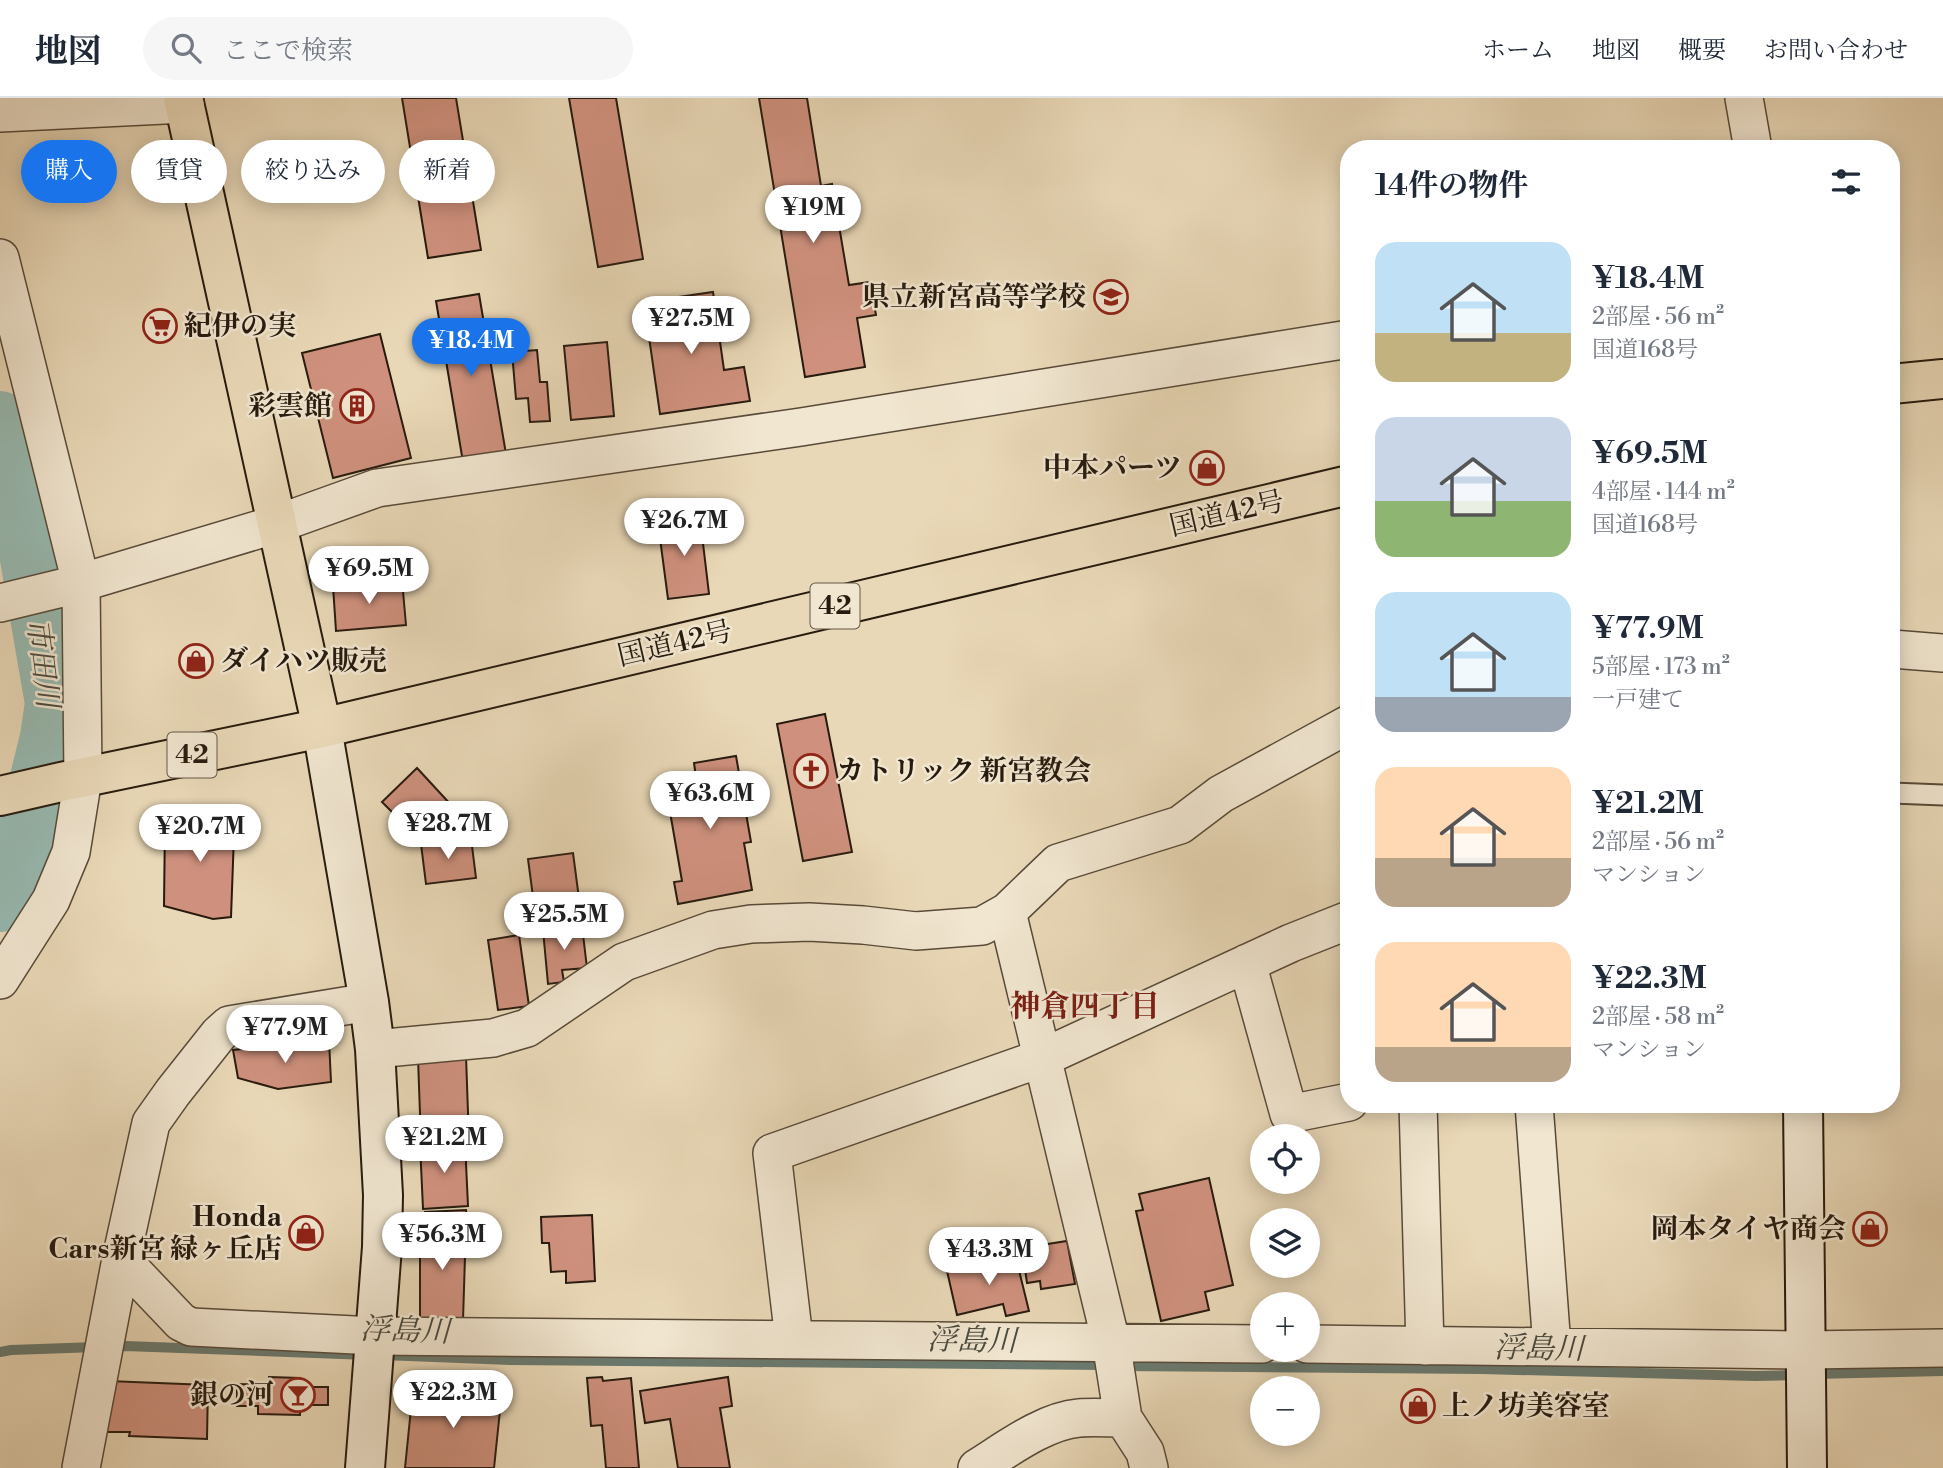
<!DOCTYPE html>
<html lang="ja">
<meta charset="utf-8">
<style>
:root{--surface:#fff;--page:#f6f6f7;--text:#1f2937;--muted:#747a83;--line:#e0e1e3;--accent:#1a73e8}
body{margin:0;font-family:"Libre Bodoni","Noto Serif JP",serif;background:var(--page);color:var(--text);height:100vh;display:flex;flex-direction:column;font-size:26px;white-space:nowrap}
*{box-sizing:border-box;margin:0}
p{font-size:23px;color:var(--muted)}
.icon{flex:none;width:38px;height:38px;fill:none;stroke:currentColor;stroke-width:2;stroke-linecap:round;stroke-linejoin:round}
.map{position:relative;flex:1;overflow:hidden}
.sheet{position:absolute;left:1340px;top:42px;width:560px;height:973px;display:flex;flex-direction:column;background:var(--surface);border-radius:28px;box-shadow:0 4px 18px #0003}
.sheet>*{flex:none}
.hud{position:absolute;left:21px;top:42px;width:665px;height:63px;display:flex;gap:14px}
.buttons{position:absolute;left:1250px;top:1026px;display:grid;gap:14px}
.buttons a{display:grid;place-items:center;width:70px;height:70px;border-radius:50%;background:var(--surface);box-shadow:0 4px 18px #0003;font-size:35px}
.price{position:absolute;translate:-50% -60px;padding:0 16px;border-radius:24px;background:#fff;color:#222;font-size:23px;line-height:46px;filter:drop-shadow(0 2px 4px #0008)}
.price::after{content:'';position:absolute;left:50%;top:42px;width:21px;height:16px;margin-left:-10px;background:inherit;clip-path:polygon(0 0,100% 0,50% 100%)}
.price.on{background:var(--accent);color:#fff}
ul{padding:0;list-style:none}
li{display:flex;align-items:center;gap:21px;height:175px;padding:0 35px}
li span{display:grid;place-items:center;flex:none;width:196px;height:140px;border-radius:21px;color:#555}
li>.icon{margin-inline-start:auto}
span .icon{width:84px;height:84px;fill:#fffc;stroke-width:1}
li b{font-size:30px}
h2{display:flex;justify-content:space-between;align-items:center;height:84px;padding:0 35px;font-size:30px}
.chip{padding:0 24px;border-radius:32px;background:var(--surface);box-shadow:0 4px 18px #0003;font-size:24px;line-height:63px}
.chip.on{background:var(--accent);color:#fff}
header{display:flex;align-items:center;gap:42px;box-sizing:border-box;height:98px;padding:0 35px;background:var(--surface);border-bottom:2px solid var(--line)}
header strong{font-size:33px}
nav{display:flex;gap:38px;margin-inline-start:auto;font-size:24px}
.search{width:490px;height:63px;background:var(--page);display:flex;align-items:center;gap:18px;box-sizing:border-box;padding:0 24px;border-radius:38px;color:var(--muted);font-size:26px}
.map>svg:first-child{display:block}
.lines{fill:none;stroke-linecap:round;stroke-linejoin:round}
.stream{stroke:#6a7a70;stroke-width:10}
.river{stroke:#97b9b0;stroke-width:58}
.building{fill:#cf917e;stroke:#271b0f;stroke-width:2}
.lane-casing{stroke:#584a39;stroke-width:23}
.street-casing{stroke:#584a39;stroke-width:40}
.secondary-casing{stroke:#271b0f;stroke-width:42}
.highway-casing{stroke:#271b0f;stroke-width:42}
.lane{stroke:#f1e6d0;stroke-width:19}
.street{stroke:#f1e6d0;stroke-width:37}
.secondary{stroke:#f1e6d0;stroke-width:38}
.highway{stroke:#e9d8b7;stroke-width:38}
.labels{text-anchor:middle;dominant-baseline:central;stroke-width:5;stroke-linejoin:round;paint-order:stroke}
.shield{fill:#f1e6d0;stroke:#645849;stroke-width:2}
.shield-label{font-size:26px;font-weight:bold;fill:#271b0f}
.poi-label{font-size:28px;font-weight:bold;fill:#271b0f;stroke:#f1e6d0;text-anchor:end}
.street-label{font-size:28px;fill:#271b0f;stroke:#f1e6d0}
.water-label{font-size:30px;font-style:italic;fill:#494a3f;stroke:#f1e6d0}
.neighbourhood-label{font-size:30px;font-weight:bold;fill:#7a1f14;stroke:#f1e6d0}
</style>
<header>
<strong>地図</strong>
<div class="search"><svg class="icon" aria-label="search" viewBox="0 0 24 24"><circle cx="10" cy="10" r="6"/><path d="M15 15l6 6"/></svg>ここで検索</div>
<nav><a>ホーム</a><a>地図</a><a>概要</a><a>お問い合わせ</a></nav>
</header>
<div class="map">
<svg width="1943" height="1370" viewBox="0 0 1943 1370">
<rect width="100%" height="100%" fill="#e9d8b7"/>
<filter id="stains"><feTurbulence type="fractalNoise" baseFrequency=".00286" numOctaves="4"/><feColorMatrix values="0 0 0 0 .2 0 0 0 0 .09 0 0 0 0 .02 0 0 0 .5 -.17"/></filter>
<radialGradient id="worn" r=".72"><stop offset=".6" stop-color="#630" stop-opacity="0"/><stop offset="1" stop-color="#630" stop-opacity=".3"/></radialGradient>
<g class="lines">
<path class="stream" d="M0,1254L11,1252L125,1248L368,1257
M383,1257L510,1262L1106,1267
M1121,1268L1482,1271L1755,1278L1799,1277
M1814,1276L1943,1273"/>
<path class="river" d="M0,322L24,432L54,605L49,639L19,762L9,790L0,805"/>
</g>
<path class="building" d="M402,0H456L481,152L428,160Z
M569,0H616L643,161L598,169Z
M759,0H807L821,88L832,86L849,187L870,184L876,217L857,220L865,269L805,279Z
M713,194L724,272L744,269L750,303L660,316L644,204Z
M479,196L506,356L463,364L436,203Z
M380,236L411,360L333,380L302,255Z
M607,244L614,318L571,322L564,248Z
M537,252L540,284H547L550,323L530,324L528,300L516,301L512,254Z
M700,420L709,496L668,501L658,425Z
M402,482L406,527L336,533L333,488Z
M825,616L852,754L803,763L777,626Z
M736,658L751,744L744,745L752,792L678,806L674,784L682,783L665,685L696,679L694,665Z
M417,670L464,721L465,734L418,740L382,704Z
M235,710L231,819L213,821L164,808L165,724Z
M471,740L476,780L426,786L421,746Z
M573,755L580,808L535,814L528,761Z
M582,828L587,870L562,872L564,884L548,886L543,832Z
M519,837L529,908L498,912L488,842Z
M329,942L331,984L278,991L238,980L233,952Z
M466,958L469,1043L421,1044L418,960Z
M465,1044L468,1108L423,1111L420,1046Z
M1209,1080L1233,1187L1205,1194L1209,1212L1161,1223L1136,1113L1143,1112L1139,1096Z
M466,1112L467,1124L426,1125L425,1114Z
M592,1117L595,1183L566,1185V1173L551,1174L549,1145H542L541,1119Z
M420,1127H466L463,1222L420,1223Z
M1067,1143L1075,1186L1041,1191L1040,1183L1027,1185L1022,1150Z
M1015,1156L1029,1213L1006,1218L1003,1206L957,1217L947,1173Z
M269,1279L300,1280V1289H328V1307H300V1317L258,1316V1308H237V1286L269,1287Z
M602,1279L603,1283L631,1280L639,1370H606L602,1327L591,1328L587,1280Z
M728,1279L732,1308L720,1310L730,1370H678L670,1321L645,1325L640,1293Z
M108,1283L208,1287L207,1341L129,1338L130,1334H107Z
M472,1290L502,1293L494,1370H405L413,1291L471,1297Z"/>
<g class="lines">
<g class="lane-casing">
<path id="lane" d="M1892,695L1943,697"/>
</g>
<g class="street-casing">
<path id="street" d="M1744,0L1753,51
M0,15L185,6
M0,160L81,485L83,680L71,754L51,802L0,882
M0,505L70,488L277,426L377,390L801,329L1349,241
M1892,551L1943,555
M1007,814L1111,1244L1123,1320L1145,1354L1149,1370
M1247,865L1289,1016L1349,1004
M375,951L493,940L527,930L624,864L713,832L751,826L809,824L863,827L916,833L982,828L1007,814L1058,765L1180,727L1221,696L1349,626
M1418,1006L1425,1248
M1534,1006L1552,1249
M121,1161L181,1224L191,1229L375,1238L1262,1246
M794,1241L772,1055L1042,960L1291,845L1349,822
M1307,1246L1805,1252L1943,1250
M81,1370L121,1161L151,1025L173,994L219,936L229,927L369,904
M977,1370C1006,1352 1044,1323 1079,1320C1093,1319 1108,1320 1123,1320"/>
</g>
<g class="secondary-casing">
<path id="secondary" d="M322,630L369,904L375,951L383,1097L382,1149L365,1370
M1803,1006L1807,1370"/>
</g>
<g class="highway-casing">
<path id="highway" d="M183,0L322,630
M1892,286L1943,281
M0,698L61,684L322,630L1349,387"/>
</g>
<use href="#lane" class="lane"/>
<use href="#street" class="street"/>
<use href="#secondary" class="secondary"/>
<use href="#highway" class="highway"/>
</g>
<defs>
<g id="school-ring" transform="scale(1.75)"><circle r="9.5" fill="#f1e6d0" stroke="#8f2418" stroke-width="1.5"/><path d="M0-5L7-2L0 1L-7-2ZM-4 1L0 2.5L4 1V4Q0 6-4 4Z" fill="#8f2418"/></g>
<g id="supermarket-ring" transform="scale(1.75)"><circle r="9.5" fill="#f1e6d0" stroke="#8f2418" stroke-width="1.5"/><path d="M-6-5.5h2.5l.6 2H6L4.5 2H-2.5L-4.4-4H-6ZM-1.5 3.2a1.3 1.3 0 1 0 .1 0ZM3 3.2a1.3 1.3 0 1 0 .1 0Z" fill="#8f2418"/></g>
<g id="building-ring" transform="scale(1.75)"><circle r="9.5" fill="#f1e6d0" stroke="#8f2418" stroke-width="1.5"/><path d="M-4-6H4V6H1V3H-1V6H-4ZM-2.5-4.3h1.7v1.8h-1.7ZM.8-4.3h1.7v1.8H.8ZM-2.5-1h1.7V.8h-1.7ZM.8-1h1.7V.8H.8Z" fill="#8f2418"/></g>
<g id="shop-ring" transform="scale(1.75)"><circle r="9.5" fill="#f1e6d0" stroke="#8f2418" stroke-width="1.5"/><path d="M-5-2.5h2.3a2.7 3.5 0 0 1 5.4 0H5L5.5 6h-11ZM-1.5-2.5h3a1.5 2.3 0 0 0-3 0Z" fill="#8f2418"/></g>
<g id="church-ring" transform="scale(1.75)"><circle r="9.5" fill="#f1e6d0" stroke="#8f2418" stroke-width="1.5"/><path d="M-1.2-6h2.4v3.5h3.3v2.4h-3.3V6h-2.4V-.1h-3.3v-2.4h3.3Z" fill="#8f2418"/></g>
<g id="bar-ring" transform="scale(1.75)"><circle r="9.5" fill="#f1e6d0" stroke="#8f2418" stroke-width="1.5"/><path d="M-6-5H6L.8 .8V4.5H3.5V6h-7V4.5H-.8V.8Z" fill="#8f2418"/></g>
</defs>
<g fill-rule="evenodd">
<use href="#school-ring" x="1111" y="199"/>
<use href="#supermarket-ring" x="160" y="228"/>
<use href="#building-ring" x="357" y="308"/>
<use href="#shop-ring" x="1207" y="370"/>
<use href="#shop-ring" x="196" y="563"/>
<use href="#church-ring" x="811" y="673"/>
<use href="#shop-ring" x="1870" y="1131"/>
<use href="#shop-ring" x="306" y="1135"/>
<use href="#bar-ring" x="298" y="1297"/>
<use href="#shop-ring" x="1418" y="1308"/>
</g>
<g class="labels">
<g class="shield">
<rect x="810.5" y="485.5" width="49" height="45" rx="5"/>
<rect x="167.5" y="634.5" width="49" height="45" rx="5"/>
</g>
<g class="shield-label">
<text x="835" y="508">42</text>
<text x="192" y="657">42</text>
</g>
<g class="poi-label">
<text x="1086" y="199">県立新宮高等学校</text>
<text x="184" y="228" text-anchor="start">紀伊の実</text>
<text x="332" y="308">彩雲館</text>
<text x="1182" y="370">中本パーツ</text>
<text x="220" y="563" text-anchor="start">ダイハツ販売</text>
<text x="836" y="673" text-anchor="start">カトリック 新宮教会</text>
<text x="282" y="1119">Honda<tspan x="282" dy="32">Cars新宮 緑ヶ丘店</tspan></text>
<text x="1846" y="1131">岡本タイヤ商会</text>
<text x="274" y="1297">銀の河</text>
<text x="1442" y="1308" text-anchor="start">上ノ坊美容室</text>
</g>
<g class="street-label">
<text transform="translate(1227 416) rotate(-13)">国道42号</text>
<text transform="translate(675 546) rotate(-13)">国道42号</text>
</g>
<g class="water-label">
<text transform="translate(42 565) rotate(83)">市田川</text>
<text transform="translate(405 1233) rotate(2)">浮島川</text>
<text transform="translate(972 1243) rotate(1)">浮島川</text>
<text transform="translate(1539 1251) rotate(1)">浮島川</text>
</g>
<g class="neighbourhood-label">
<text x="1085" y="909">神倉四丁目</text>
</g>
</g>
<rect width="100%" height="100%" filter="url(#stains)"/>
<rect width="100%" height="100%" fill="url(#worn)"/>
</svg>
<div class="buttons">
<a><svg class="icon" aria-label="locate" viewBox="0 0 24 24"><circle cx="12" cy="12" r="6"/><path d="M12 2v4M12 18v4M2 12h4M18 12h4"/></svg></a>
<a><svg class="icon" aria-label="layers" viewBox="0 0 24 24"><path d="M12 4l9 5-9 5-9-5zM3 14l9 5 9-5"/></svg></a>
<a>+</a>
<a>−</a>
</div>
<b class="price" style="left:813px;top:147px">¥19M</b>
<b class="price" style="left:691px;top:258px">¥27.5M</b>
<b class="price on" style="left:471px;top:280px">¥18.4M</b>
<b class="price" style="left:684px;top:460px">¥26.7M</b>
<b class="price" style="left:369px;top:508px">¥69.5M</b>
<b class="price" style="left:710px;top:733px">¥63.6M</b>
<b class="price" style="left:448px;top:763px">¥28.7M</b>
<b class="price" style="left:200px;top:766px">¥20.7M</b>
<b class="price" style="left:564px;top:854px">¥25.5M</b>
<b class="price" style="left:285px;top:967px">¥77.9M</b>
<b class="price" style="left:444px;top:1077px">¥21.2M</b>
<b class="price" style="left:442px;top:1174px">¥56.3M</b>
<b class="price" style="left:989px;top:1189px">¥43.3M</b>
<b class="price" style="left:453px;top:1332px">¥22.3M</b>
<div class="hud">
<a class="chip on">購入</a>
<a class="chip">賃貸</a>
<a class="chip">絞り込み</a>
<a class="chip">新着</a>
</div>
<section class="sheet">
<h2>14件の物件<svg class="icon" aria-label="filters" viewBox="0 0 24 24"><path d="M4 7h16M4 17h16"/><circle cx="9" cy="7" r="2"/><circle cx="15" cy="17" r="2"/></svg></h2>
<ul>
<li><span style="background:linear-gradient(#bfe0f5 65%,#c2b280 0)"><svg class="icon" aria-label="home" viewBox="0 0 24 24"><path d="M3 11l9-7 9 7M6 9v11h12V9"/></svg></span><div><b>¥18.4M</b><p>2部屋 · 56 m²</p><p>国道168号</p></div></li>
<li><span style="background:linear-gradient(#c9d6e8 60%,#8fb573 0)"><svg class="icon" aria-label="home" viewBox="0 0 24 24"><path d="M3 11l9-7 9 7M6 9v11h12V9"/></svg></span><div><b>¥69.5M</b><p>4部屋 · 144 m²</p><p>国道168号</p></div></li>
<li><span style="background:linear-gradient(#bfe0f5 75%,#9aa5b1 0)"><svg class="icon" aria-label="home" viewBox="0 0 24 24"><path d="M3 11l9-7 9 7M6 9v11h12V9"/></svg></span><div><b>¥77.9M</b><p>5部屋 · 173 m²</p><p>一戸建て</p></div></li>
<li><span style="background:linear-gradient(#ffd9b3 65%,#b9a48a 0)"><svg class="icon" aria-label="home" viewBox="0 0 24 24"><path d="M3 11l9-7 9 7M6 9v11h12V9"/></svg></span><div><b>¥21.2M</b><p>2部屋 · 56 m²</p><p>マンション</p></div></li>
<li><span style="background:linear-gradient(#ffd9b3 75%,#b9a48a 0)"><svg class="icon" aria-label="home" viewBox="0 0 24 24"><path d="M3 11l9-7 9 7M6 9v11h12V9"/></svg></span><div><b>¥22.3M</b><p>2部屋 · 58 m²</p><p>マンション</p></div></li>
</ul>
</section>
</div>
